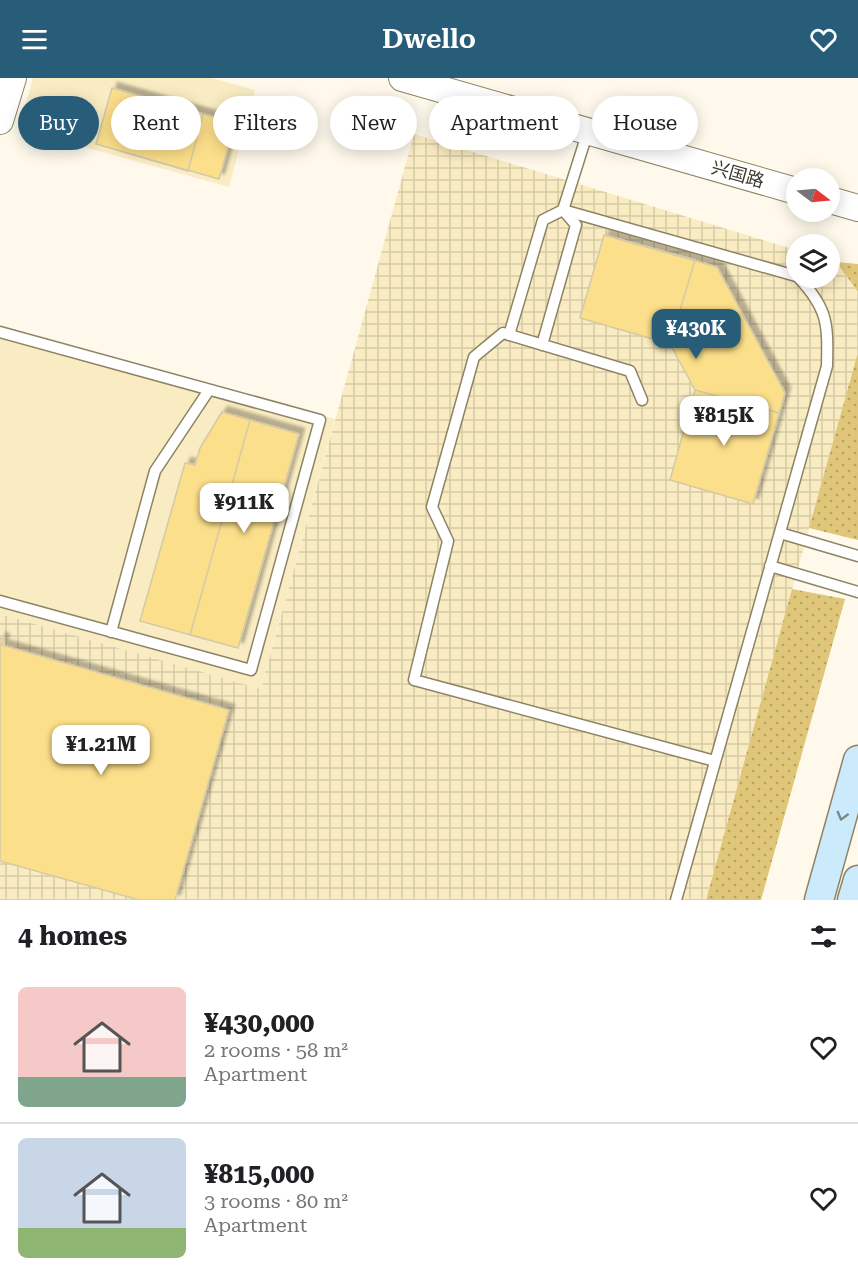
<!DOCTYPE html>
<meta charset="utf-8">
<style>
:root{--surface:#fff;--page:#f2f2f2;--text:#202124;--muted:#757577;--line:#e0e0e0;--accent:#285d79}
body{margin:0;font-family:"Roboto Serif","Noto Sans SC",serif;background:var(--page);color:var(--text);height:100vh;display:flex;flex-direction:column;font-size:22px;white-space:nowrap}
*{box-sizing:border-box;margin:0}
p{font-size:20px;color:var(--muted)}
.icon{flex:none;width:33px;height:33px;fill:none;stroke:currentColor;stroke-width:2;stroke-linecap:round;stroke-linejoin:round}
.map{position:relative;height:822px;overflow:hidden}
.drawer{display:flex;flex-direction:column;background:var(--surface);flex:1}
.drawer>*{flex:none}
.banner{position:absolute;left:18px;top:18px;width:822px;height:54px;display:flex;gap:12px}
.needle{width:39px;rotate:106deg}
.buttons{position:absolute;left:786px;top:90px;display:grid;gap:12px}
.buttons a{display:grid;place-items:center;width:54px;height:54px;border-radius:50%;background:var(--surface);box-shadow:0 3px 15px #0003;font-size:30px}
.price{position:absolute;translate:-50% -51px;padding:0 14px;border-radius:12px;background:#fff;color:#222;font-size:20px;line-height:39px;filter:drop-shadow(0 2px 3px #0008)}
.price::after{content:'';position:absolute;left:50%;top:36px;width:18px;height:14px;margin-left:-9px;background:inherit;clip-path:polygon(0 0,100% 0,50% 100%)}
.price.on{background:var(--accent);color:#fff}
ul{padding:0;list-style:none}
li{display:flex;align-items:center;gap:18px;height:150px;padding:0 18px}
li+li{border-top:2px solid var(--line)}
li span{display:grid;place-items:center;flex:none;width:168px;height:120px;border-radius:9px;color:#555}
li>.icon{margin-inline-start:auto}
span .icon{width:72px;height:72px;fill:#fffc;stroke-width:1}
li b{font-size:26px}
h2{display:flex;justify-content:space-between;align-items:center;height:72px;padding:0 18px;font-size:26px}
.chip{padding:0 21px;border-radius:27px;background:var(--surface);box-shadow:0 3px 15px #0003;font-size:21px;line-height:54px}
.chip.on{background:var(--accent);color:#fff}
header{display:flex;justify-content:space-between;align-items:center;height:78px;padding:0 18px;background:var(--accent);color:#fff;font-size:27px;font-weight:600}
.map>svg:first-child{display:block}
.built{fill:#faecc2}
.industrial{fill:url(#industrial-grid)}
.grass{fill:url(#grass-dots)}
.building{fill:#fcdf8a;stroke:#d4c9a8;stroke-width:1.5;filter:url(#shadow)}
.lines{fill:none;stroke-linecap:round;stroke-linejoin:round}
.service-casing{stroke:#8e8364;stroke-width:13}
.tertiary-casing{stroke:#8e8364;stroke-width:28}
.secondary-casing{stroke:#8e8364;stroke-width:31}
.service{stroke:#fff;stroke-width:10}
.tertiary{stroke:#fff;stroke-width:26}
.secondary{stroke:#cbeafb;stroke-width:28}
.oneway{stroke:#7c8888}
.labels{text-anchor:middle;dominant-baseline:central;stroke-width:4.5;stroke-linejoin:round;paint-order:stroke}
.street-label{font-size:18px;fill:#3c382a;stroke:#fff}
</style>
<header><svg class="icon" aria-label="menu" viewBox="0 0 24 24"><path d="M4 6h16M4 12h16M4 18h16"/></svg>Dwello<svg class="icon" aria-label="heart" viewBox="0 0 24 24"><path d="M12 20l-8-8c-3-5 5-10 8-4 3-6 11-1 8 4z"/></svg></header>
<div class="map">
<svg width="858" height="822" viewBox="0 0 858 822">
<defs>
<pattern id="industrial-grid" width="8" height="8" patternUnits="userSpaceOnUse" patternTransform="scale(1.5)"><rect width="8" height="8" fill="#faecc2"/><path d="M0 4h8M4 0v8" fill="none" stroke="#d7cba7"/></pattern>
<pattern id="grass-dots" width="8" height="8" patternUnits="userSpaceOnUse" patternTransform="scale(1.5)"><rect width="8" height="8" fill="#e0c678"/><path d="M2 2h.1M6 6h.1" fill="none" stroke="#b7a263" stroke-width="1.8" stroke-linecap="round"/></pattern>
<filter id="shadow"><feDropShadow dx="5.5" dy="-5.5" stdDeviation="1.5" flood-color="#0004"/></filter>
</defs>
<rect width="100%" height="100%" fill="#fef9eb"/>
<path class="built" d="M33,0H212L255,12L229,109L19,51Z
M0,249L335,341L261,611L0,536Z"/>
<path class="industrial" d="M414,56L796,172V200H830V182L836,184L858,214V274L706,822H0V536L261,611Z"/>
<path class="grass" d="M836,184L858,186V214Z
M858,274V462L809,450Z
M792,511L845,521L761,822H706Z"/>
<path class="building" d="M112,10L203,36L188,93L96,66Z
M112,10L235,45L219,101L96,66Z
M604,157L695,182L670,266L580,240Z
M604,157L717,189L785,315L753,426L670,402L695,312L670,266L580,240Z
M695,312L779,335L753,426L670,402Z
M222,334L299,356L238,570L140,543L185,385L195,387L200,370Z
M250,342L299,356L238,570L190,557Z
M0,560L4,561L2,567L229,632L175,822H139L0,783Z"/>
<g class="lines">
<g class="service-casing">
<path id="service" d="M588,53L563,132L796,198
M0,254L320,342L251,592L0,523
M509,257L543,142L563,132L576,147L542,267
M642,322L630,293L503,255L474,279L432,429L448,463L414,602L715,683
M780,455L858,478
M770,488L858,514
M111,554L155,393L209,312
M676,822L827,288C828,246 828,231 799,200"/>
</g>
<g class="tertiary-casing">
<path id="tertiary" d="M402,0L796,113
M0,43L13,0
M830,122L858,130"/>
</g>
<g class="secondary-casing">
<path id="secondary" d="M819,822L858,682
M852,822L858,802"/>
</g>
<use href="#service" class="service"/>
<use href="#tertiary" class="tertiary"/>
<use href="#secondary" class="secondary"/>
</g>
<defs><path id="oneway-chevron" d="M-2-3.5L2.5 0L-2 3.5" fill="none" stroke-width="1.6" stroke-linecap="round" stroke-linejoin="round" transform="scale(1.5)"/></defs>
<use class="oneway" href="#oneway-chevron" transform="translate(842 738) rotate(105)"/>
<g class="labels">
<g class="street-label">
<text transform="translate(738 96) rotate(16)">兴国路</text>
</g>
</g>
</svg>
<div class="buttons">
<a><svg class="needle" viewBox="-14 -14 28 28"><path d="M0-13l5 13h-10z" fill="#e53935"/><path d="M0 13l5-13h-10z" fill="#757577"/></svg></a>
<a><svg class="icon" aria-label="layers" viewBox="0 0 24 24"><path d="M12 4l9 5-9 5-9-5zM3 14l9 5 9-5"/></svg></a>
</div>
<b class="price on" style="left:696px;top:282px">¥430K</b>
<b class="price" style="left:724px;top:369px">¥815K</b>
<b class="price" style="left:244px;top:456px">¥911K</b>
<b class="price" style="left:101px;top:698px">¥1.21M</b>
<div class="banner">
<a class="chip on">Buy</a>
<a class="chip">Rent</a>
<a class="chip">Filters</a>
<a class="chip">New</a>
<a class="chip">Apartment</a>
<a class="chip">House</a>
</div>
</div>
<section class="drawer">
<h2>4 homes<svg class="icon" aria-label="filters" viewBox="0 0 24 24"><path d="M4 7h16M4 17h16"/><circle cx="9" cy="7" r="2"/><circle cx="15" cy="17" r="2"/></svg></h2>
<ul>
<li><span style="background:linear-gradient(#f6c9c9 75%,#7fa58c 0)"><svg class="icon" aria-label="home" viewBox="0 0 24 24"><path d="M3 11l9-7 9 7M6 9v11h12V9"/></svg></span><div><b>¥430,000</b><p>2 rooms · 58 m²</p><p>Apartment</p></div><svg class="icon" aria-label="heart" viewBox="0 0 24 24"><path d="M12 20l-8-8c-3-5 5-10 8-4 3-6 11-1 8 4z"/></svg></li>
<li><span style="background:linear-gradient(#c9d6e8 75%,#8fb573 0)"><svg class="icon" aria-label="home" viewBox="0 0 24 24"><path d="M3 11l9-7 9 7M6 9v11h12V9"/></svg></span><div><b>¥815,000</b><p>3 rooms · 80 m²</p><p>Apartment</p></div><svg class="icon" aria-label="heart" viewBox="0 0 24 24"><path d="M12 20l-8-8c-3-5 5-10 8-4 3-6 11-1 8 4z"/></svg></li>
</ul>
</section>
